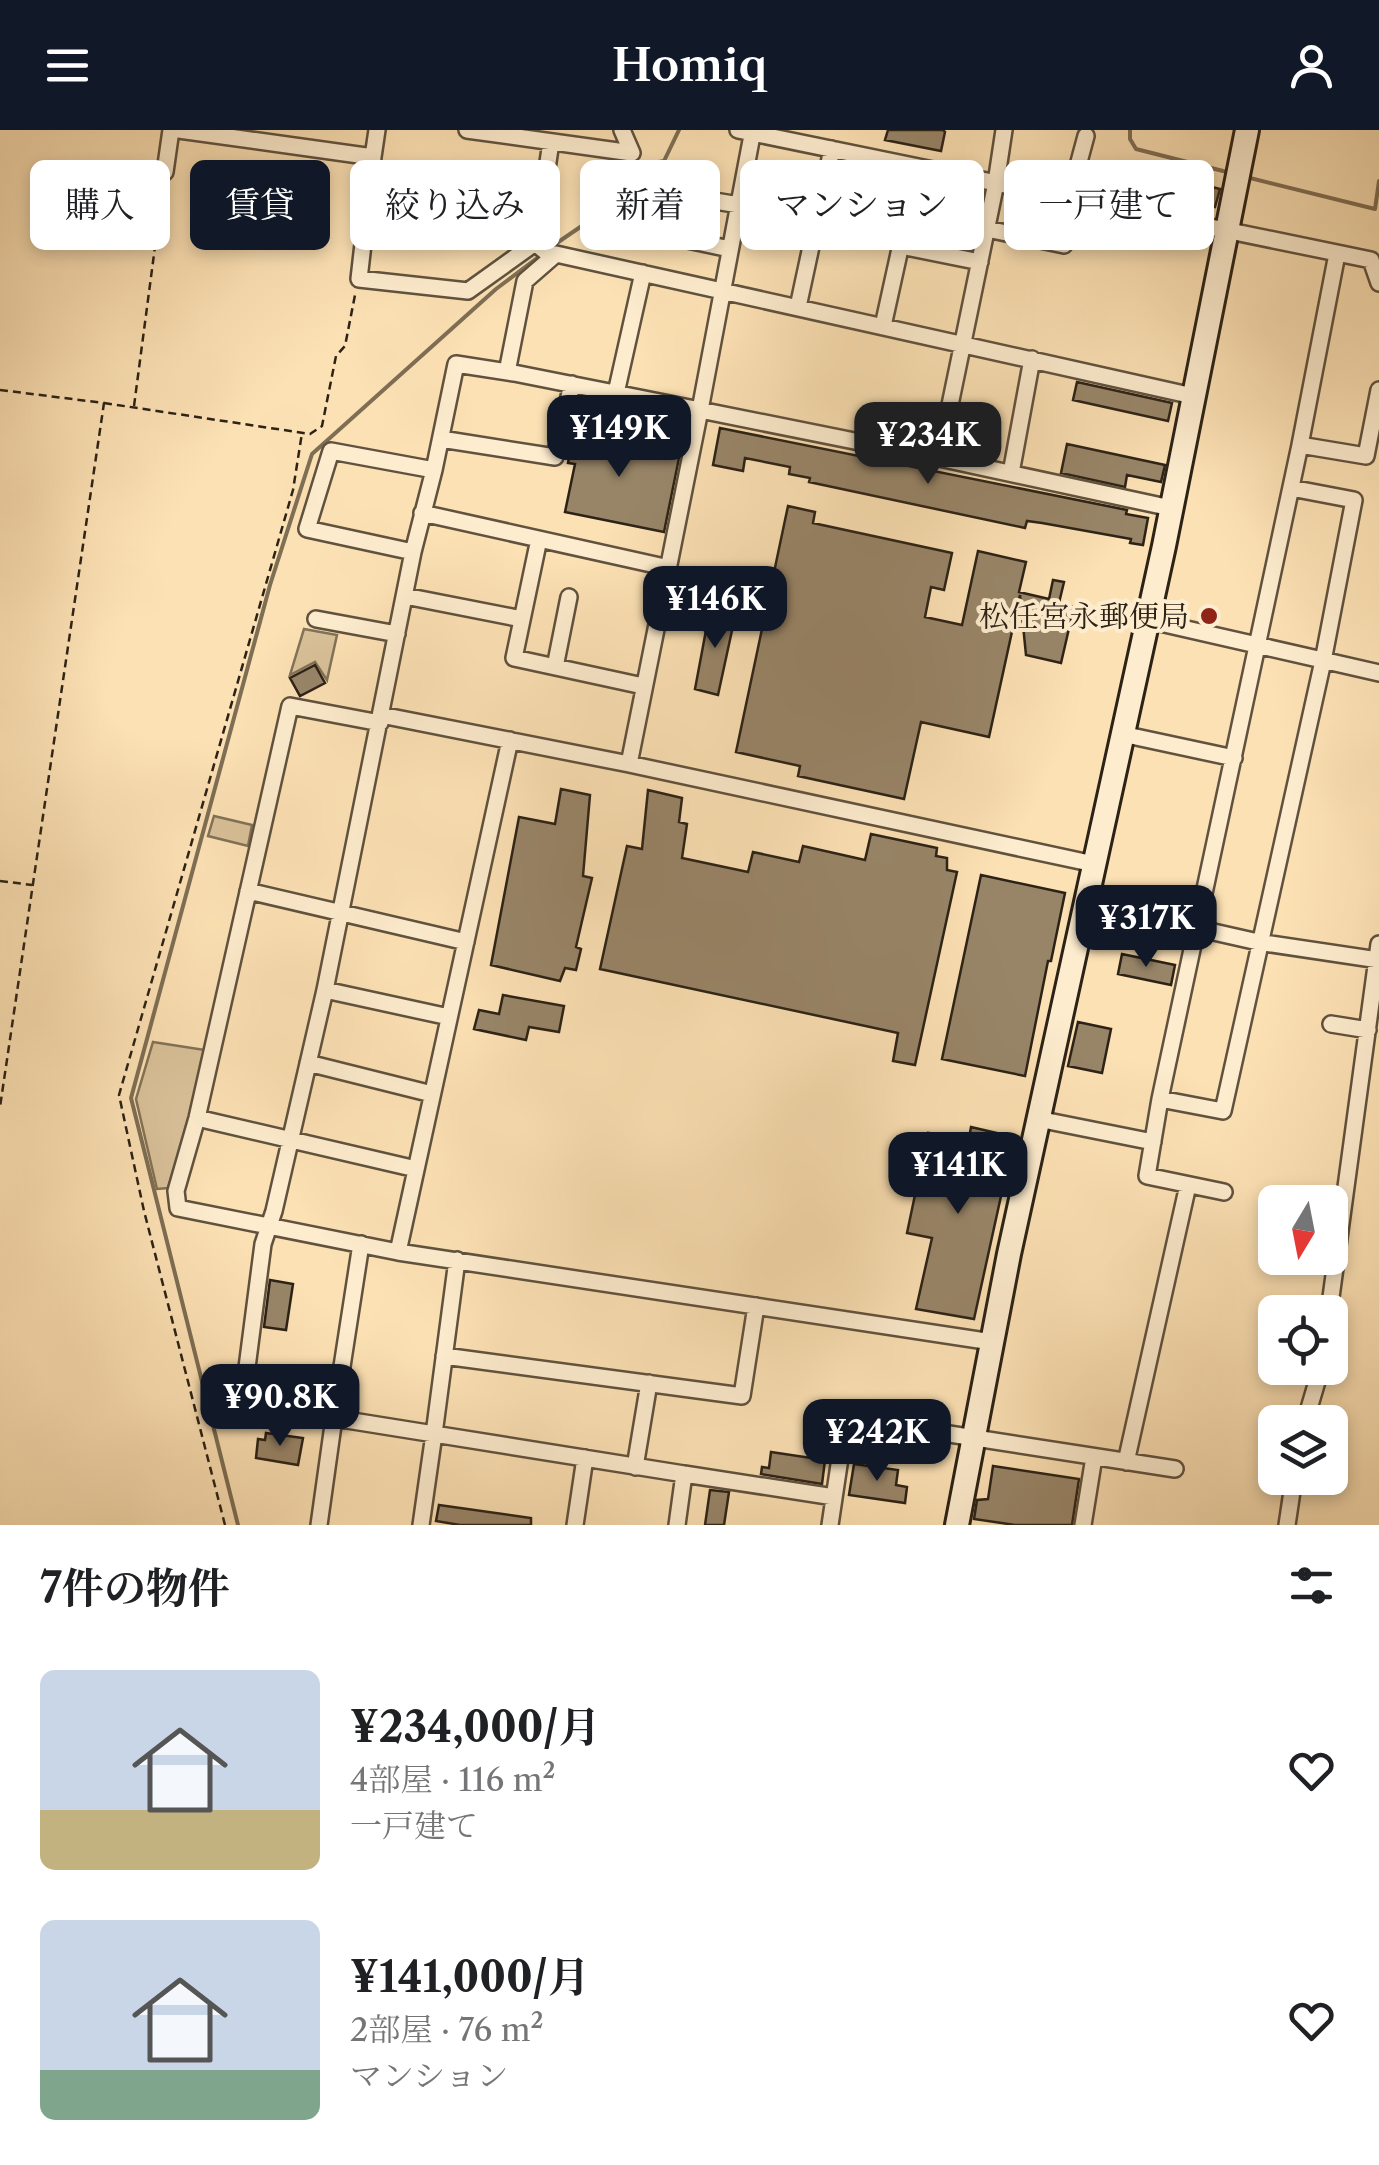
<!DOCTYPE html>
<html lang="ja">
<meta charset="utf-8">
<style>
:root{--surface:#fff;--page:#f6f6f6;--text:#202124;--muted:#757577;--accent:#111827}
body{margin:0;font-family:"Libre Caslon Text","Noto Serif JP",serif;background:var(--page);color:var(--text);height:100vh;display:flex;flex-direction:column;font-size:38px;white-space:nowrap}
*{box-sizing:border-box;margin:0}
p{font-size:32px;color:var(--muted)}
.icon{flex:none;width:55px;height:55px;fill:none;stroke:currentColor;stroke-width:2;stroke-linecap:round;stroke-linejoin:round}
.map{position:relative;height:1395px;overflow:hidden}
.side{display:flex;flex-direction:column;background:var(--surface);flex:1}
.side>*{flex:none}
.hud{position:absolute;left:30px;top:30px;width:1320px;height:90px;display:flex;gap:20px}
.needle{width:65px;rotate:190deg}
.fabs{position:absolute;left:1258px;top:1055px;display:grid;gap:20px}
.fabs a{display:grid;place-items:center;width:90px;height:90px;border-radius:15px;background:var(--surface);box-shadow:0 5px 15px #0003;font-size:50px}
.price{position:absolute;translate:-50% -85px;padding:0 22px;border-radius:20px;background:var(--accent);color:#fff;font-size:32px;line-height:65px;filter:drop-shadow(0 2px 5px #0008)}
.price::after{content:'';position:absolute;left:50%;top:60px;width:30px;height:22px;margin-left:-15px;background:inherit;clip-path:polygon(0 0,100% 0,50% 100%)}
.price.active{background:#222;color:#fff}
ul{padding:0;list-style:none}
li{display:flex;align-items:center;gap:30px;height:250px;padding:0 40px}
li span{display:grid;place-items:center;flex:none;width:280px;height:200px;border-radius:15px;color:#555}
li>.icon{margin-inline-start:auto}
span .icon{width:120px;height:120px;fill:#fffc;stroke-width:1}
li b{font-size:42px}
h2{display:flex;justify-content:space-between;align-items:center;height:120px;padding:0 40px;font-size:42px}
.tag{padding:0 35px;border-radius:15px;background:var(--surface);box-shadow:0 5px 15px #0003;font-size:35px;line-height:90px}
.tag.active{background:var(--accent);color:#fff}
header{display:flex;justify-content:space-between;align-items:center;height:130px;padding:0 40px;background:var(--accent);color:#fff;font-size:45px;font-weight:600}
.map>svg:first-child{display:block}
.green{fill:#d9c199;stroke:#827258;stroke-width:2.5}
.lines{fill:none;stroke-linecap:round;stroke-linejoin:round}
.stream{stroke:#7e6e54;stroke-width:4}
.building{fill:#988568;stroke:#2c2216;stroke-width:2.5}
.street-casing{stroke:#60523e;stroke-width:20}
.secondary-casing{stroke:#2c2216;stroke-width:28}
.path{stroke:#2c2216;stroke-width:2.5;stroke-dasharray:8 5;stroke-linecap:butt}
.street{stroke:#fdecce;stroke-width:15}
.secondary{stroke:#fdecce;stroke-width:22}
.poi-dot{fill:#8f2418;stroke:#fdecce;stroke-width:4}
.labels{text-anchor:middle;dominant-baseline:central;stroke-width:8;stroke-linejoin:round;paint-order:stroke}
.poi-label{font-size:30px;fill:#2c2216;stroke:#fdecce;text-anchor:end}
</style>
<header><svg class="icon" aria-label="menu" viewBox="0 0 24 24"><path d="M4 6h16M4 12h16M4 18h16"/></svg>Homiq<svg class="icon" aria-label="person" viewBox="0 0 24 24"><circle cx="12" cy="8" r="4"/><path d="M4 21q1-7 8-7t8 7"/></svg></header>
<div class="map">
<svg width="1379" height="1395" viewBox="0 0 1379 1395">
<rect width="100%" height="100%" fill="#fce1b4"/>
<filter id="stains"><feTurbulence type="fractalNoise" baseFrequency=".002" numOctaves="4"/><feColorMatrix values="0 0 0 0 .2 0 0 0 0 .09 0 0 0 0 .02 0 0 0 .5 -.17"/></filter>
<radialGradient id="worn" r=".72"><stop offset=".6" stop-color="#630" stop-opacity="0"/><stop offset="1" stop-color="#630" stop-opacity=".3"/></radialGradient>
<path class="green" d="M304,499L337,505L327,550L315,532L290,545Z
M214,686L252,695L248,716L208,706Z
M153,912L205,920L189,995L168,1058L157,1059L136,969Z"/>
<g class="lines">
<path class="stream" d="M1130,0V9L1136,19L1227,42
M1246,47L1375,79L1379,51
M551,117L611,76L631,37L664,31L679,0
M238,1395L131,968L270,455L312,324L496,159L544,123"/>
</g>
<path class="building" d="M888,0H943L945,2L941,21L885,10Z
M1179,49L1220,59L1215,77L1203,74L1200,83L1172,78Z
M1077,252L1172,273L1168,291L1073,270Z
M577,287L597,291L595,303L643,313L642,319L679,328L664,402L565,382L575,334L568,333Z
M720,298L1127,380L1126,384L1148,388L1143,415L1130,413L1131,409L1042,393L1027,391L1025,398L809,352L810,348L789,344L790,337L745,328L743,341L713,335Z
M1067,314L1165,335L1161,352L1127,345L1125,357L1061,343Z
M788,376L815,382L813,393L952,423L944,460L931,457L925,487L962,495L978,421L1026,432L1019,462L1049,469L1053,450L1064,452L1059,473L1074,477L1061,533L1026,525L1020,465L989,607L921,592L904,669L798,646L800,636L736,622Z
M710,479L736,482L718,565L695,559Z
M315,535L325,553L300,566L290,548Z
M561,659L590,665L583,746L592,748L576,817L581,819L576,840L565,838L560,851L491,835L519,687L555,694Z
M648,660L682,668L679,692L687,694L682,728L748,742L753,722L799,732L803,716L865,730L871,704L937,718L936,726L947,728V740L957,742L915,935L893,931L898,903L600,839L627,716L642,719Z
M981,745L1065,763L1051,831H1048L1025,946L942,929Z
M1122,824L1175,835L1171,855L1118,844Z
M503,865L564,876L559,902L529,897L526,910L474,899L479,880L499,884Z
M1078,892L1111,899L1102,943L1068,936Z
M971,997L1001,1004V1012L1012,1016L974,1189L916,1179L932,1108L907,1103L928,1003L969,1008Z
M270,1150L293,1154L286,1200L264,1197Z
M266,1303L303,1308L298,1335L256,1328L258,1309L265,1310Z
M771,1322L825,1330L822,1354L761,1344L762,1337L769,1338Z
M854,1334L898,1340L896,1355L907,1357L905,1373L849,1365Z
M993,1336L1079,1349L1072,1395H1015L974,1389L977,1370L988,1369Z
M710,1360L729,1362L724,1395H705Z
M439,1375L531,1388V1395H460L436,1391Z"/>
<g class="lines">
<g class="street-casing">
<path id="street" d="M179,0L373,27L377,0
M467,0L632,23L622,0
M738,0L1371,130L1379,153
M373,27L359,149L468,161L535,113L552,127
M165,42L171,0
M369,64L539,90
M679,65L739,75
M1069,69L1086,6
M538,99L551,12
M987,99L1064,115L1077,71
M645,101L730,119
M901,116L980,132
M1337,124L1300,315L1366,326L1379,260
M798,177L832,19
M883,196L918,37
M507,242L525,151L556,124L1193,266
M616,263L643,143
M441,309L555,327L572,254
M939,328L1171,378
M1011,343L1032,229
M1291,358L1354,370L1323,531L1223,981L1160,969C1207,751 1253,533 1300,315
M422,383L669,438
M539,409L514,528L643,556
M413,422L434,340
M405,466L522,489
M316,489L397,504
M1147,490L1379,543
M555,537L569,467
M381,585L629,634L700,280L939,328L996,53L1004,0
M380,593L290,576L197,988L176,1061L178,1078L398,1122L992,1212
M1122,604L1234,628
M629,634L1094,734
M248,761L466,812
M1085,773L1258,812L1379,830
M325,860L449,887
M1331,894L1368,900
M308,933L432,964
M1160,969L1147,1046L1224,1062
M197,988L416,1039
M1038,989L1153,1012
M361,1114L334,1288L434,1304L457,1130
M398,1122L510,610
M1329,1182L1379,814
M444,1226L742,1266L756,1176
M1305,1292L1321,1238
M1126,1332L1188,1055
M635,1337L649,1253
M684,1344L834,1367
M319,1395L334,1288L242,1276L263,1114L274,1081L325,860L413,422L307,399L331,321L434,340L456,234L514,243L700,280L753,0
M421,1395L434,1304L684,1344L677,1395
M575,1395L585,1328
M830,1395L846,1288L1175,1339
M1083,1395L1094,1327
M1287,1395L1294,1348"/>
</g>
<g class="secondary-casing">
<path id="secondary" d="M957,1395L1009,1124L1164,416L1247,0"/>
</g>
<path class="path" d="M0,260L104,273L0,977
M104,273L310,304L322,296L336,226L345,216L355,165
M134,276L163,56
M0,751L32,755
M225,1395L144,1081L119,965L293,360L302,303"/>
<use href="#street" class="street"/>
<use href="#secondary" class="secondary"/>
</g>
<circle class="poi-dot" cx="1209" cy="486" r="10"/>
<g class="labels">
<g class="poi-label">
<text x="1189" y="486">松任宮永郵便局</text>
</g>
</g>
<rect width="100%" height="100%" filter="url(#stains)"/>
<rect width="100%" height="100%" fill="url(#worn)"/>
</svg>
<div class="fabs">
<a><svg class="needle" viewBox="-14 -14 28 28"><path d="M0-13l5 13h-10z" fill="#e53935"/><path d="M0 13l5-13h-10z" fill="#757577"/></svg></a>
<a><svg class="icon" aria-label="locate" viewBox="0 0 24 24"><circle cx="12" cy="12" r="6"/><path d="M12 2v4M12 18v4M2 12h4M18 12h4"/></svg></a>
<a><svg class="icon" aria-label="layers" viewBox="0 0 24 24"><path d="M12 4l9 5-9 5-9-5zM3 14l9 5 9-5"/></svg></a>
</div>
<b class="price" style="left:619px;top:350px">¥149K</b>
<b class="price active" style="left:928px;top:357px">¥234K</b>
<b class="price" style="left:715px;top:521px">¥146K</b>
<b class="price" style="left:1146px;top:840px">¥317K</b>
<b class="price" style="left:958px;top:1087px">¥141K</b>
<b class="price" style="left:280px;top:1319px">¥90.8K</b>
<b class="price" style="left:877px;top:1354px">¥242K</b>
<div class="hud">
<a class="tag">購入</a>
<a class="tag active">賃貸</a>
<a class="tag">絞り込み</a>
<a class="tag">新着</a>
<a class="tag">マンション</a>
<a class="tag">一戸建て</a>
</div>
</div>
<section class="side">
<h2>7件の物件<svg class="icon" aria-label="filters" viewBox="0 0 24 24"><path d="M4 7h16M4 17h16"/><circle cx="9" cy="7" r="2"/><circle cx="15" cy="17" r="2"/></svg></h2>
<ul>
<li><span style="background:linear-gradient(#c9d6e8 70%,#c2b280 0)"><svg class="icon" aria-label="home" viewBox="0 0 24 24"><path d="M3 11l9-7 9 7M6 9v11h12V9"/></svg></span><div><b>¥234,000/月</b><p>4部屋 · 116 m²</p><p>一戸建て</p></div><svg class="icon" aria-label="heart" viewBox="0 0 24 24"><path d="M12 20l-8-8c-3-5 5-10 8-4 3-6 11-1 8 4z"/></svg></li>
<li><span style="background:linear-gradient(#c9d6e8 75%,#7fa58c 0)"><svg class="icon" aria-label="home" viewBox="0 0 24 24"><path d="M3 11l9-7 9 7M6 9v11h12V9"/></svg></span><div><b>¥141,000/月</b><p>2部屋 · 76 m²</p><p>マンション</p></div><svg class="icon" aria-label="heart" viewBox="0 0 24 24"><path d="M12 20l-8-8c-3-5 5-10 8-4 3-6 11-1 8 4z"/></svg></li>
</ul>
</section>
